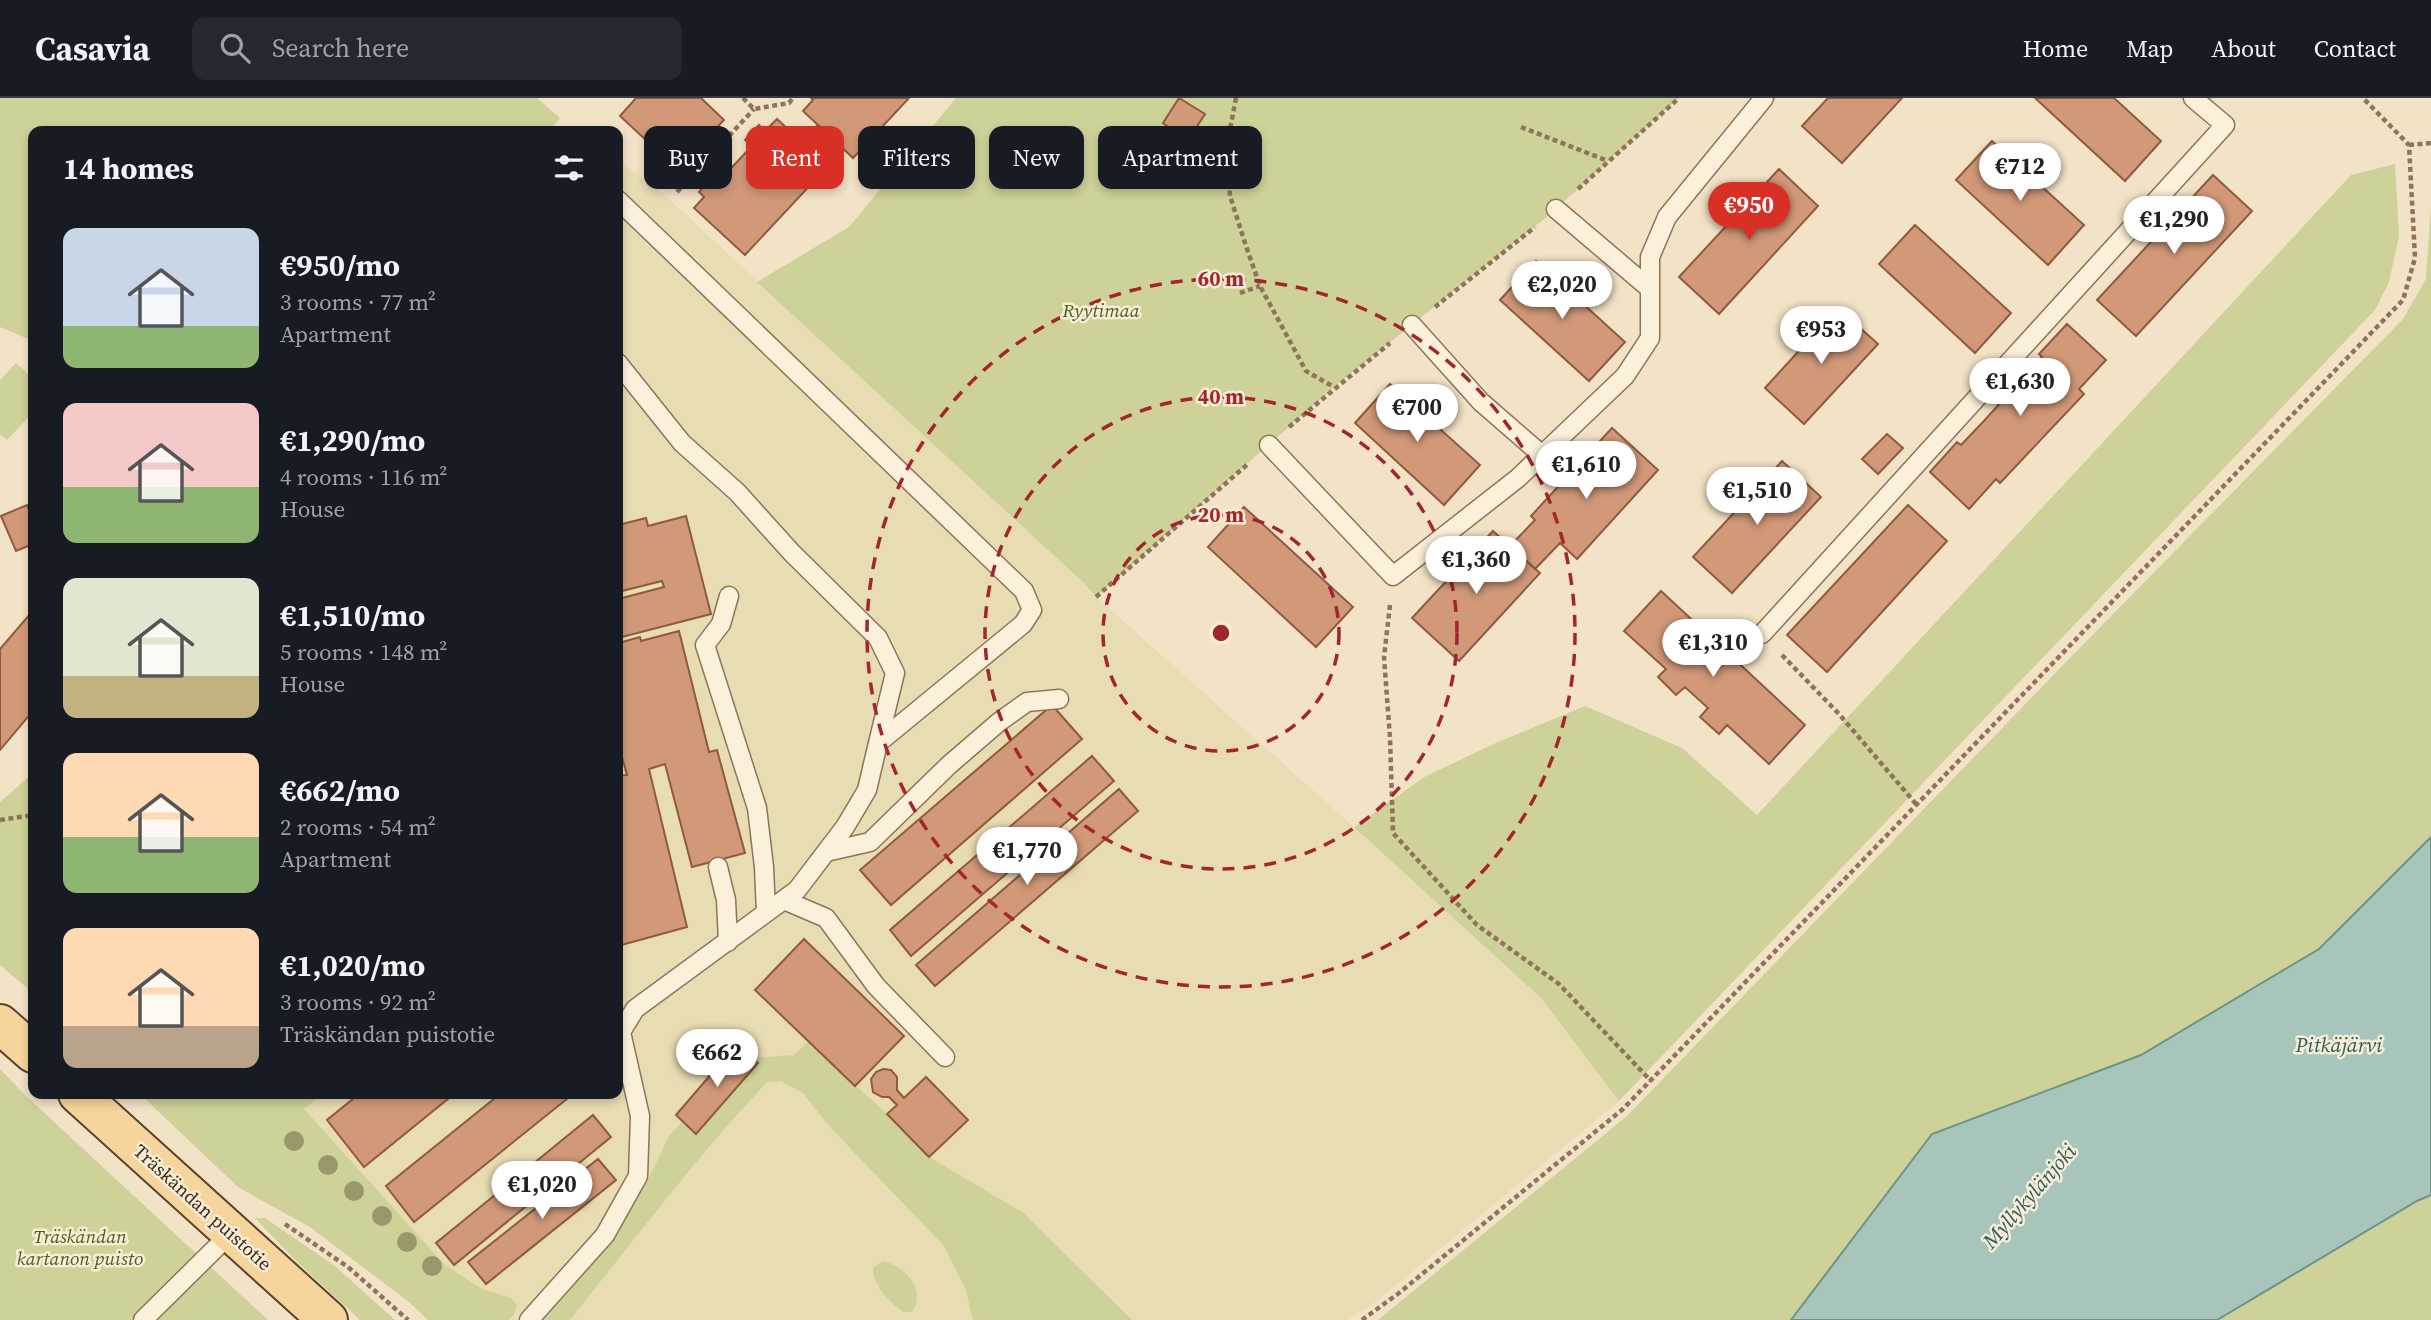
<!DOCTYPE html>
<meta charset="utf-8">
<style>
:root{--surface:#171b24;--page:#242831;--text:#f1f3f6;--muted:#9ea1a6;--line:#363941;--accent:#d93025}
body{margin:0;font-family:"Source Serif 4",serif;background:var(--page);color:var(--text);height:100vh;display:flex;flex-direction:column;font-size:26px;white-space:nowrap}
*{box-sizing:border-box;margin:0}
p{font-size:23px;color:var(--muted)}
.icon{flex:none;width:38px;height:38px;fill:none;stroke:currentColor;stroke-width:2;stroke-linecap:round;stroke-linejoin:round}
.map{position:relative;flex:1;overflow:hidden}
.side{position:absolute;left:28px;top:28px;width:595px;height:973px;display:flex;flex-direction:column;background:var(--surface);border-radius:14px;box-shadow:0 4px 10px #0003}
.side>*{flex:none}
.top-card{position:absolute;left:644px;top:28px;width:665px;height:63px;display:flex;gap:14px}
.price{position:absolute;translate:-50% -60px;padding:0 16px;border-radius:24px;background:#fff;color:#222;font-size:23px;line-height:46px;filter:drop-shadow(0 2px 4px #0008)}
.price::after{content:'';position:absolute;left:50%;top:42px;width:21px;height:16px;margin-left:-10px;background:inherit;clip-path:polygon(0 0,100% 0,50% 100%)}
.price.active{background:var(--accent);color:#fff}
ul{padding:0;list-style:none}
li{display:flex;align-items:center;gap:21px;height:175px;padding:0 35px}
li span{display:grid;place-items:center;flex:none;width:196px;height:140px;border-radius:14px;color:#555}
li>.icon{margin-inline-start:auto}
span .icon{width:84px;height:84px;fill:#fffc;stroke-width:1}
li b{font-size:30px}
h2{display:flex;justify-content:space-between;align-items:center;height:84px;padding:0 35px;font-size:30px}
.tag{padding:0 24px;border-radius:14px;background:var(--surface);box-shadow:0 4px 10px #0003;font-size:24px;line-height:63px}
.tag.active{background:var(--accent);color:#fff}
header{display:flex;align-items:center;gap:42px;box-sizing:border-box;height:98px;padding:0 35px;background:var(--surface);border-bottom:2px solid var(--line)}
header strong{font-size:33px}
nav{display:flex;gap:38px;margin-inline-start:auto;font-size:24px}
.search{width:490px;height:63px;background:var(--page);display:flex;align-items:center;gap:18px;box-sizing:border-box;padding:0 24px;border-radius:14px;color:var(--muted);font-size:26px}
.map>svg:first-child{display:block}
.farmland{fill:#e8dcb3}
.green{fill:#ced198}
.water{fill:#a8c5bb;stroke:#6d9488;stroke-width:2}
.building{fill:#d29979;stroke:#905a3e;stroke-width:2}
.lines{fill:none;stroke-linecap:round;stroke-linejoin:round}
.service-casing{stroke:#8f735a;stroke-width:21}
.primary-casing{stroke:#5d412e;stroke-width:42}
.path{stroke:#8f735a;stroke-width:4.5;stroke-dasharray:5 3.5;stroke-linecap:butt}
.service{stroke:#fbf0da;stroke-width:18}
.primary{stroke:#f6d59c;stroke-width:38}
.tree{fill:#99986d}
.ring{fill:none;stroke:#a3252d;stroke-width:3.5;stroke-dasharray:12 9}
.labels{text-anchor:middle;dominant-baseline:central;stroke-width:5;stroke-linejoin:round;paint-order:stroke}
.park-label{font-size:19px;font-style:italic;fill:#515c24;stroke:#f8edd6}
.street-label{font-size:19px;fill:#3e2c1f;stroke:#f8edd6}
.water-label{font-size:21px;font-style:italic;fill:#2d5f59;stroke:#f8edd6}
.centre{fill:#a3252d;stroke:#f8edd6;stroke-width:3.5}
.ring-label{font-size:21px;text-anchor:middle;font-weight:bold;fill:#a3252d;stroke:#f8edd6;stroke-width:5;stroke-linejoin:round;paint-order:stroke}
</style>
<header>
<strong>Casavia</strong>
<div class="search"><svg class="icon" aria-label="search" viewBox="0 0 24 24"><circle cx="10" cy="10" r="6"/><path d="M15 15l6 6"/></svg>Search here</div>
<nav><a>Home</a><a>Map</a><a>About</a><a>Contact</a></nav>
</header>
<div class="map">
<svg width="2431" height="1222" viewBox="0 0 2431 1222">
<rect width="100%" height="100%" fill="#f2e2c6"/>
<path class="farmland" d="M618,63L660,93L1084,485L1096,499L1354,729L1541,900L1619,1003L1373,1206L1347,1222H428L409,1204L310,1129L238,1089L140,996H618Z"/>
<path class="green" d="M0,0H537L560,20L549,33H33V243L0,229Z
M956,0H1679L1549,117L1334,289L1096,499L1084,485L757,184L849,129Z
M2395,66L2399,138L2389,184L2375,212L1619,1003L1541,900L1354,729L1426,678L1498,644L1585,608L1682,650L1757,717L2351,77Z
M2431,107V1222H1378L1627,1018L2066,564L2403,221L2426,181Z
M16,265L33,281V314L7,342L0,336V282Z
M33,675V895L0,867V704Z
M808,944L887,1016L929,1059L1022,1114L1132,1222H973L966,1192L944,1148L829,1028L803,995L781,983L767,984C696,1059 634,1142 570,1222H536L618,1132L648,1082L669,1038L741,961L794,957Z
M0,971L25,997L268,1222H0Z
M140,996H322L304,1011L445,1167L482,1191L511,1200L517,1207L514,1217L508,1222H428L409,1204L310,1129L238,1089Z
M255,1120H265L335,1168L395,1222H360L297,1164Z
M882,1163C905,1167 927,1192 912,1214H903C889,1203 873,1188 873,1170Z"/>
<path class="water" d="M2431,739V1097L2417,1103L2217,1222H1791L1932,1036L2141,957L2319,851Z"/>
<path class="building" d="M636,0H701L724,22L677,71L620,18Z
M811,0H909L853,60L803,13L813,2Z
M1179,0L1205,16L1183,50L1163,37L1168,29L1163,25Z
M1828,0H1902L1842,65L1802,28Z
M2114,0L2161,43L2125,83L2035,0Z
M777,21L828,68L745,157L694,110L704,99L699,94L714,77L719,83L752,48L745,42L759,27L765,33Z
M818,27L840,47L823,64L802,43Z
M1992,43L2084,127L2048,167L1956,82Z
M1779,71L1818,108L1719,216L1679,179Z
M2213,77L2252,113L2136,238L2097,202Z
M1915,127L2011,215L1975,255L1879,166Z
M1536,163L1625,244L1589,283L1500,202Z
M1838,210L1878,246L1804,326L1765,290Z
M2067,226L2106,262L2079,291L2084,296L2000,385L1996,381L1969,411L1930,374L1957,344L1961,347L1983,324L2042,259L2039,256Z
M1390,286L1480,367L1444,407L1355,325Z
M1612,330L1658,372L1577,461L1560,445L1535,471L1510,448L1535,422L1531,418Z
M1887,336L1903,350L1878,376L1862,361Z
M1782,363L1821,399L1732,495L1693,459Z
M27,407L33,422V446L16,453L1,418Z
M1908,407L1947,443L1827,574L1787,537Z
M1244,409L1353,509L1316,549L1208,449Z
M686,418L711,516L618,540V501L664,489L662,483L618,494V427L646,420L648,428Z
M1493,433L1540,475L1459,563L1412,520Z
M1661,493L1805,627L1769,666L1727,627L1719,636L1700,619L1708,610L1685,589L1676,597L1658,579L1666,571L1624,533Z
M30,516L33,518V613L0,652V551Z
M679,533L709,654L717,652L745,755L692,769L665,666L649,671L687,829L618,848V678L627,677L620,652H618V540L619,545L640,539L641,543Z
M1052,607L1082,641L891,807L860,772Z
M1092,658L1114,683L911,858L890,832Z
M1119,691L1138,713L935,888L916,867Z
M804,841L904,938L855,988L755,892Z
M737,946L758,965L696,1036L676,1017Z
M883,971L891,972L897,979V992L904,1000L926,979L968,1022L929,1059L887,1016L897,1007L889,999H882L873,994L871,981L876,974Z
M359,996H454L364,1069L327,1022Z
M500,996H573L414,1124L386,1088Z
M593,1017L611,1039L454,1167L436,1145Z
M598,1061L616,1082L486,1186L468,1164Z"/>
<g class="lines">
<g class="service-casing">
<path id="service" d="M618,102L1024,493L1032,512L1023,526L878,645L867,692L845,729L797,792L635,911L621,934
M1556,111L1649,190
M1412,227L1481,304L1542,357
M618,265L682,345L737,394L792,455L878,540L895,575L878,645
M1269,347L1393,478L1518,380L1625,278L1650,240V159L1667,119L1764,0
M729,498L721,526L705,547L757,710L764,769L766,815
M1762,536L2225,27L2193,0
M826,754L870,744L949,667L999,624L1027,604L1059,601
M718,769L726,802L728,844
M784,802L826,820L876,888L945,959
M143,1222L231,1135
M529,1222L605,1137L638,1078L640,1018L621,934L618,931"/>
</g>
<g class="primary-casing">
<path id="primary" d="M0,926L33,955
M78,996L328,1222"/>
</g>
<path class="path" d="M743,0L754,11L789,5L793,0
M1236,0L1227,47L1230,98L1246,148L1260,188L1306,273L1334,289
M1521,29L1608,63
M2409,47L2431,45
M1578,91L1679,0
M677,94L754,11
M1240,195L1260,188
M1435,209L1535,129
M1289,329L1390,245
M1096,499L1249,365
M1390,507L1384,559L1390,640L1393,735L1477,827L1559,886L1651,983
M1782,557L1839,616L1916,706
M0,722L33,717
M285,1126L348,1169L408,1222
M1362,1222L1399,1195L1623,1011L2403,202L2415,160L2409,47L2363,0"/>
<use href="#service" class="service"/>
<use href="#primary" class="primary"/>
</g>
<g class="tree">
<circle cx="294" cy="1043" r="10"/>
<circle cx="328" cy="1067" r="10"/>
<circle cx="354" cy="1093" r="10"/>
<circle cx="382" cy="1118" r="10"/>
<circle cx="407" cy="1144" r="10"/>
<circle cx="432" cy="1168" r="10"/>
</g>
<g class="ring">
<circle cx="1221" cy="535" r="118"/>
<circle cx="1221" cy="535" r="236"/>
<circle cx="1221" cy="535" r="354"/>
</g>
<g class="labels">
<g class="park-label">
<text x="1101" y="212">Ryytimaa</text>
<text x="80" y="1138">Träskändan<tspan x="80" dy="22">kartanon puisto</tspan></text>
</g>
<g class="street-label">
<text transform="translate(203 1109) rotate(42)">Träskändan puistotie</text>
</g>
<g class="water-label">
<text x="2339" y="946">Pitkäjärvi</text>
<text transform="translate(2029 1098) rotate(-49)">Myllykylänjoki</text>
</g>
</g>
<circle cx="1221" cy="535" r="10" class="centre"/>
<g class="ring-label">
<text x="1221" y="188">60 m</text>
<text x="1221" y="306">40 m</text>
<text x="1221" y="424">20 m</text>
</g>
</svg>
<b class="price" style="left:2020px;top:105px">€712</b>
<b class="price active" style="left:1749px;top:144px">€950</b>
<b class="price" style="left:2174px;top:158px">€1,290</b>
<b class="price" style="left:1562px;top:223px">€2,020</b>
<b class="price" style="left:1821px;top:268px">€953</b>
<b class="price" style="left:2020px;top:320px">€1,630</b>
<b class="price" style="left:1417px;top:346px">€700</b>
<b class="price" style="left:1586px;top:403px">€1,610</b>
<b class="price" style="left:1757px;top:429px">€1,510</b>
<b class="price" style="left:1476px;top:498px">€1,360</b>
<b class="price" style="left:1713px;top:581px">€1,310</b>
<b class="price" style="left:1027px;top:789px">€1,770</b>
<b class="price" style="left:717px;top:991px">€662</b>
<b class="price" style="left:542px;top:1123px">€1,020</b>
<div class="top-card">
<a class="tag">Buy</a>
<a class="tag active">Rent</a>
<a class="tag">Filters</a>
<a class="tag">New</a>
<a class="tag">Apartment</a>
</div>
<section class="side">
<h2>14 homes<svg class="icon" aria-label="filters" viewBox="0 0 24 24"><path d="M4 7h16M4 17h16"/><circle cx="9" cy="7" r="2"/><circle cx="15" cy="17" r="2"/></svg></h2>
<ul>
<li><span style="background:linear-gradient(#c9d6e8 70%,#8fb573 0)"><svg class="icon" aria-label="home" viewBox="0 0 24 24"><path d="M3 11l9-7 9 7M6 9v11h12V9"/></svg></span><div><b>€950/mo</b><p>3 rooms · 77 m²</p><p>Apartment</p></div></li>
<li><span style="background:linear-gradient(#f6c9c9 60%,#8fb573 0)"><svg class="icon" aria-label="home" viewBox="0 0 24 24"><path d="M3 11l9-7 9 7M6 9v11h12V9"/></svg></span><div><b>€1,290/mo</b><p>4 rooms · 116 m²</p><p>House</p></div></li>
<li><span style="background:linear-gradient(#dfe7d0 70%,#c2b280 0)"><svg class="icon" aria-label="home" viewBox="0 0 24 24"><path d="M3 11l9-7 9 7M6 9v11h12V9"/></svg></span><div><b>€1,510/mo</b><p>5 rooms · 148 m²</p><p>House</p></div></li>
<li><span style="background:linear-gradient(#ffd9b3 60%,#8fb573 0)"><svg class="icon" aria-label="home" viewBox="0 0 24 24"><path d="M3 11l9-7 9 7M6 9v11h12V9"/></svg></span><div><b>€662/mo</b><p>2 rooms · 54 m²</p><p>Apartment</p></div></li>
<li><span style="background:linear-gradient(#ffd9b3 70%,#b9a48a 0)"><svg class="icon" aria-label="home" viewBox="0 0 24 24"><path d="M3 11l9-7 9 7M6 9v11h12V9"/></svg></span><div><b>€1,020/mo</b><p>3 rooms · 92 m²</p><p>Träskändan puistotie</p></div></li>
</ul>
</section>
</div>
